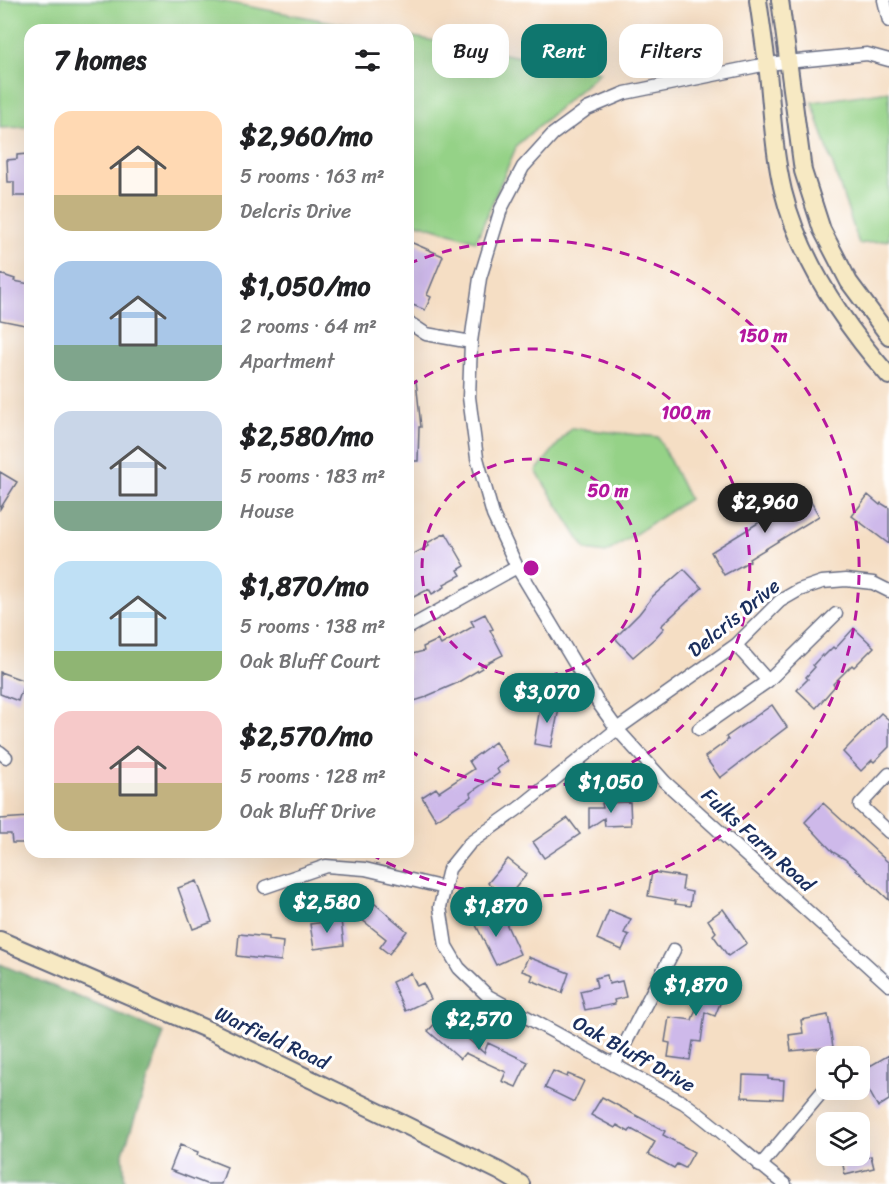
<!DOCTYPE html>
<meta charset="utf-8">
<style>
:root{--surface:#fff;--page:#f2f2f2;--text:#202124;--muted:#757577;--accent:#0f766e}
body{margin:0;font-family:Sriracha,sans-serif;background:var(--page);color:var(--text);height:100vh;display:flex;flex-direction:column;font-size:22px;white-space:nowrap}
*{box-sizing:border-box;margin:0}
p{font-size:20px;color:var(--muted)}
.icon{flex:none;width:33px;height:33px;fill:none;stroke:currentColor;stroke-width:2;stroke-linecap:round;stroke-linejoin:round}
.map{position:relative;flex:1;overflow:hidden}
.details{position:absolute;left:24px;top:24px;width:390px;height:834px;display:flex;flex-direction:column;background:var(--surface);border-radius:18px;box-shadow:0 6px 24px #0002}
.details>*{flex:none}
.hud{position:absolute;left:432px;top:24px;width:366px;height:54px;display:flex;gap:12px}
.buttons{position:absolute;left:816px;top:1046px;display:grid;gap:12px}
.buttons a{display:grid;place-items:center;width:54px;height:54px;border-radius:12px;background:var(--surface);box-shadow:0 6px 24px #0002;font-size:30px}
.price{position:absolute;translate:-50% -51px;padding:0 14px;border-radius:21px;background:var(--accent);color:#fff;font-size:20px;line-height:39px;filter:drop-shadow(0 2px 3px #0008)}
.price::after{content:'';position:absolute;left:50%;top:36px;width:18px;height:14px;margin-left:-9px;background:inherit;clip-path:polygon(0 0,100% 0,50% 100%)}
.price.on{background:#222;color:#fff}
ul{padding:0;list-style:none}
li{display:flex;align-items:center;gap:18px;height:150px;padding:0 30px}
li span{display:grid;place-items:center;flex:none;width:168px;height:120px;border-radius:18px;color:#555}
li>.icon{margin-inline-start:auto}
span .icon{width:72px;height:72px;fill:#fffc;stroke-width:1}
li b{font-size:26px}
h2{display:flex;justify-content:space-between;align-items:center;height:72px;padding:0 30px;font-size:26px}
.pill{padding:0 21px;border-radius:18px;background:var(--surface);box-shadow:0 6px 24px #0002;font-size:21px;line-height:54px}
.pill.on{background:var(--accent);color:#fff}
.map>svg:first-child{display:block}
.green{fill:#95d287;stroke:#588072;stroke-width:1.5}
.forest{fill:#78b474;stroke:#4a7269;stroke-width:1.5}
.building{fill:#ceb9ea}
.lines{fill:none;stroke-linecap:round;stroke-linejoin:round}
.street-casing{stroke:#676c82;stroke-width:15}
.secondary-casing{stroke:#676c82;stroke-width:20}
.street{stroke:#fff;stroke-width:12}
.secondary{stroke:#f7e9c3;stroke-width:16}
.ring{fill:none;stroke:#b5179e;stroke-width:3;stroke-dasharray:10 8}
.labels{text-anchor:middle;dominant-baseline:central;stroke-width:6;stroke-linejoin:round;paint-order:stroke}
.street-label{font-size:20px;fill:#1b2f5e;stroke:#fff}
.centre{fill:#b5179e;stroke:#fff;stroke-width:3}
.ring-label{font-size:18px;text-anchor:middle;font-weight:bold;fill:#b5179e;stroke:#fff;stroke-width:6;stroke-linejoin:round;paint-order:stroke}
</style>
<div class="map">
<svg width="889" height="1184" viewBox="0 0 889 1184">
<rect width="100%" height="100%" fill="#fff"/>
<filter id="ink" filterUnits="userSpaceOnUse"><feTurbulence type="fractalNoise" baseFrequency=".0167" numOctaves="2"/><feDisplacementMap in="SourceGraphic" scale="12" xChannelSelector="R" yChannelSelector="G"/><feConvolveMatrix kernelMatrix="1 2 1 2 8 2 1 2 1" color-interpolation-filters="sRGB"/></filter>
<filter id="wash" filterUnits="userSpaceOnUse"><feTurbulence type="fractalNoise" baseFrequency=".008" numOctaves="4" result="noise"/><feDisplacementMap in="SourceGraphic" scale="24" xChannelSelector="R" yChannelSelector="G"/><feGaussianBlur stdDeviation="1.35" result="paint"/><feColorMatrix in="noise" values="0 0 0 0 0 0 0 0 0 0 0 0 0 0 0 0 0 1.4 0 .05"/><feComposite in="paint" operator="in"/></filter>
<g filter="url(#wash)">
<rect width="100%" height="100%" fill="#f5dec4"/>
<path class="green" d="M0,0H214L374,30H30V127L0,128Z
M408,36L600,72L517,145L476,241L408,220Z
M889,91V240L859,244L812,102Z
M571,428L658,437L689,499L606,553L586,550L536,471Z"/>
<path class="forest" d="M0,964L164,1033L123,1153L125,1184H0Z"/>
<g id="blocks">
<path class="building" d="M28,154L30,196H14V182H8L7,160L17,159V155Z
M408,241L443,256L427,295L431,297L425,310L408,303Z
M0,274L15,279L14,281L30,284V326L0,320Z
M416,381L421,427H419L418,461H408V382Z
M0,472L17,482L0,509Z
M806,493L819,516L749,559L750,561L724,575L711,552L771,515L770,513Z
M868,495L880,505L881,503L889,508V544L852,516Z
M446,533L465,566L458,570L461,575L444,584L445,587L432,594L429,589L408,600V557L429,546L427,543Z
M684,569L702,588L661,626L664,628L655,638L633,657L615,638L639,614L653,596Z
M485,614L493,629L490,630L503,655L481,666L482,668L455,684L427,696V697L408,703V655L424,651L423,647L438,640L441,645L474,626L471,621Z
M854,628L874,647L854,667L852,665L833,684L835,686L816,708L797,690L808,679L806,677L815,667L813,665L822,655L823,657L833,647L835,649Z
M0,672L25,681L18,701L0,694Z
M541,701L560,704L551,747L534,744Z
M772,705L787,727L720,778L705,757L728,740L726,737Z
M881,713L889,720V747L874,762L872,760L861,771L843,752Z
M495,742L508,761L497,769L499,773L470,793L472,796L436,820L422,797L436,788L439,792L474,769L469,761Z
M630,802L631,825L605,826L604,818L589,828V808H603L602,803Z
M823,803L889,863V900L845,859L833,852L805,822Z
M30,817V843H12L11,834H0V819Z
M568,818L580,834L544,858L533,842Z
M508,859L527,874L507,898L488,883Z
M652,872L684,877L682,890L692,892L690,906L675,904L676,901L648,896Z
M197,881L212,922L193,929L178,888Z
M374,903L407,931L389,954L380,947L386,939L361,919Z
M487,909L494,924L504,919L520,954L496,965L472,917Z
M723,909L747,943L728,956L713,935L716,932L708,920Z
M609,910L631,919L624,933L629,935L622,950L597,939Z
M341,920L344,945L314,949L310,924Z
M239,934L268,937V940L283,942L281,961L237,956Z
M528,957L569,973L562,993L531,980L533,975L522,971Z
M711,968L731,976L715,1016L705,1012L701,1042L693,1041L690,1060L668,1057L670,1043L665,1042L669,1017L692,1020Z
M411,973L417,986L423,983L431,999L405,1011L392,982Z
M607,975L609,984L622,981L626,997L614,1000L615,1004L585,1010L580,991L597,987L595,978Z
M828,1015L833,1047L791,1051L789,1035L803,1033L801,1020Z
M442,1016L484,1053L488,1043L528,1062L516,1087L502,1081L506,1072L465,1053L460,1059L428,1031Z
M860,1047L870,1066L889,1055V1100L878,1107L860,1074Z
M553,1071L567,1077L568,1074L584,1081L574,1102L545,1088Z
M743,1075L768,1076V1079L784,1080L783,1099L742,1097Z
M602,1097L665,1131L663,1135L694,1152L685,1168L677,1164L674,1168L648,1154L655,1142L631,1129L629,1132L617,1125L615,1128L591,1115Z
M180,1145L198,1152L197,1155L227,1167L221,1184H206L170,1170Z
M841,1155H862L863,1158L871,1156L874,1168L845,1175Z"/>
</g>
</g>
<g filter="url(#ink)">
<use href="#blocks" fill-opacity="0" stroke="#676c82" stroke-width="1.5"/>
<g class="lines">
<g class="street-casing">
<path id="street" d="M884,0L889,21
M889,60L867,54L767,64L625,93L587,109L553,134L523,167L501,209L480,278L471,342L469,397L477,458L493,515L517,567L599,704L617,729L665,782L889,985
M408,322L426,334L471,342
M408,628L517,567
M736,645L768,681
M699,729L768,681L836,614
M0,752L6,757
M889,774L860,805L889,832
M265,887L326,866L365,869L445,888
M614,1065L674,950
M760,1166L822,1092
M785,1184C750,1158 719,1128 684,1103L488,996L459,968L446,946L440,907L449,869L470,843L519,808L617,729L736,645L780,601L799,590L822,582L846,580L873,583L889,591"/>
</g>
<g class="secondary-casing">
<path id="secondary" d="M758,0C761,21 764,42 767,64C772,106 773,149 783,191C800,260 843,323 889,376
M780,0L803,171L822,230L849,282L889,336
M0,940L213,1032L391,1118L499,1171L521,1184"/>
</g>
<use href="#street" class="street"/>
<use href="#secondary" class="secondary"/>
</g>
</g>
<g class="ring">
<circle cx="531" cy="568" r="109"/>
<path d="M409 386A219 219 0 1 1 409 750"/>
<path d="M408 264A328 328 0 1 1 367 852"/>
</g>
<g class="labels">
<g class="street-label">
<text transform="translate(734 618) rotate(-39)">Delcris Drive</text>
<text transform="translate(758 840) rotate(42)">Fulks Farm Road</text>
<text transform="translate(272 1038) rotate(25)">Warfield Road</text>
<text transform="translate(634 1054) rotate(29)">Oak Bluff Drive</text>
</g>
</g>
<circle cx="531" cy="568" r="9" class="centre"/>
<g class="ring-label">
<text x="763" y="342">150 m</text>
<text x="686" y="419">100 m</text>
<text x="608" y="497">50 m</text>
</g>
</svg>
<div class="buttons">
<a><svg class="icon" aria-label="locate" viewBox="0 0 24 24"><circle cx="12" cy="12" r="6"/><path d="M12 2v4M12 18v4M2 12h4M18 12h4"/></svg></a>
<a><svg class="icon" aria-label="layers" viewBox="0 0 24 24"><path d="M12 4l9 5-9 5-9-5zM3 14l9 5 9-5"/></svg></a>
</div>
<b class="price on" style="left:765px;top:534px">$2,960</b>
<b class="price" style="left:547px;top:724px">$3,070</b>
<b class="price" style="left:611px;top:814px">$1,050</b>
<b class="price" style="left:327px;top:934px">$2,580</b>
<b class="price" style="left:496px;top:938px">$1,870</b>
<b class="price" style="left:696px;top:1017px">$1,870</b>
<b class="price" style="left:479px;top:1051px">$2,570</b>
<div class="hud">
<a class="pill">Buy</a>
<a class="pill on">Rent</a>
<a class="pill">Filters</a>
</div>
<section class="details">
<h2>7 homes<svg class="icon" aria-label="filters" viewBox="0 0 24 24"><path d="M4 7h16M4 17h16"/><circle cx="9" cy="7" r="2"/><circle cx="15" cy="17" r="2"/></svg></h2>
<ul>
<li><span style="background:linear-gradient(#ffd9b3 70%,#c2b280 0)"><svg class="icon" aria-label="home" viewBox="0 0 24 24"><path d="M3 11l9-7 9 7M6 9v11h12V9"/></svg></span><div><b>$2,960/mo</b><p>5 rooms · 163 m²</p><p>Delcris Drive</p></div></li>
<li><span style="background:linear-gradient(#a9c7e8 70%,#7fa58c 0)"><svg class="icon" aria-label="home" viewBox="0 0 24 24"><path d="M3 11l9-7 9 7M6 9v11h12V9"/></svg></span><div><b>$1,050/mo</b><p>2 rooms · 64 m²</p><p>Apartment</p></div></li>
<li><span style="background:linear-gradient(#c9d6e8 75%,#7fa58c 0)"><svg class="icon" aria-label="home" viewBox="0 0 24 24"><path d="M3 11l9-7 9 7M6 9v11h12V9"/></svg></span><div><b>$2,580/mo</b><p>5 rooms · 183 m²</p><p>House</p></div></li>
<li><span style="background:linear-gradient(#bfe0f5 75%,#8fb573 0)"><svg class="icon" aria-label="home" viewBox="0 0 24 24"><path d="M3 11l9-7 9 7M6 9v11h12V9"/></svg></span><div><b>$1,870/mo</b><p>5 rooms · 138 m²</p><p>Oak Bluff Court</p></div></li>
<li><span style="background:linear-gradient(#f6c9c9 60%,#c2b280 0)"><svg class="icon" aria-label="home" viewBox="0 0 24 24"><path d="M3 11l9-7 9 7M6 9v11h12V9"/></svg></span><div><b>$2,570/mo</b><p>5 rooms · 128 m²</p><p>Oak Bluff Drive</p></div></li>
</ul>
</section>
</div>
